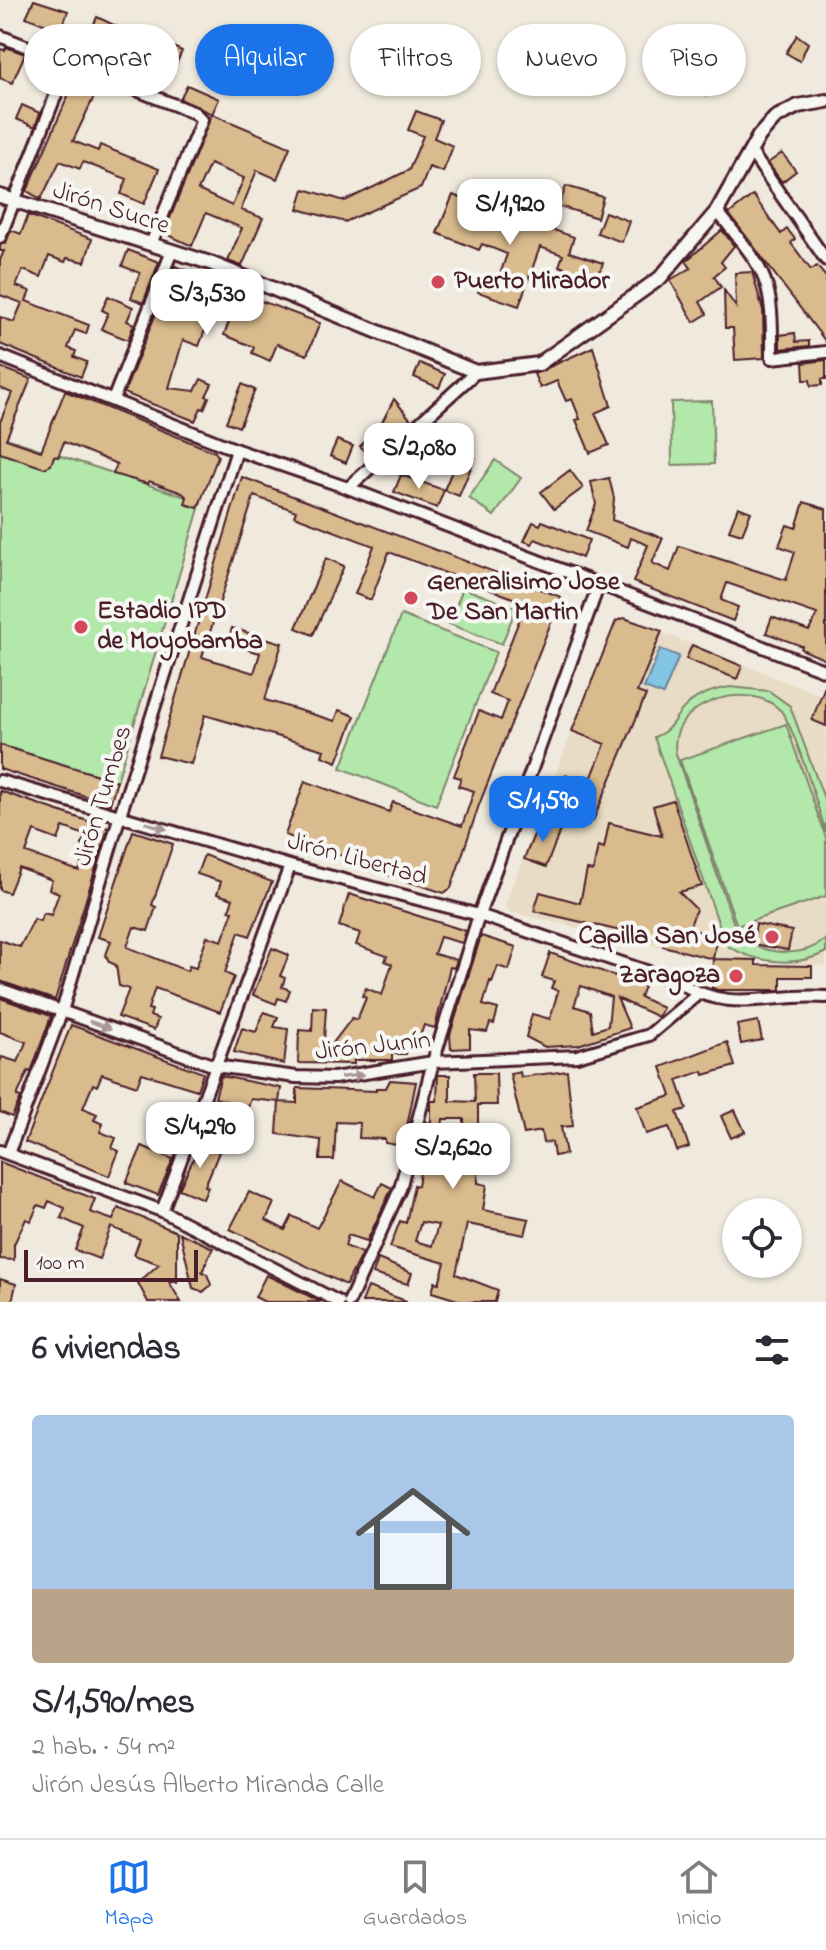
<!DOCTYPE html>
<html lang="es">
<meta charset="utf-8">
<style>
:root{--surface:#fff;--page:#f2f2f3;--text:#2b2b33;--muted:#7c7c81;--line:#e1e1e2;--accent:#1a73e8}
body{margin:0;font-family:"Indie Flower",sans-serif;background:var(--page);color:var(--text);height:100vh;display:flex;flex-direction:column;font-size:30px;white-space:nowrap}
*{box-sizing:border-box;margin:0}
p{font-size:26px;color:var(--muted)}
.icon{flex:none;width:44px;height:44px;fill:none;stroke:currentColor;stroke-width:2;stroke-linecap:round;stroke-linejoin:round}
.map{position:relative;height:1302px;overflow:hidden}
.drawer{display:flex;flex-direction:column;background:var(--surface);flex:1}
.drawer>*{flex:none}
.hud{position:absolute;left:24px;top:24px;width:778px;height:72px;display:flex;gap:16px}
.controls{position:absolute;left:722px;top:1198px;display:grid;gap:16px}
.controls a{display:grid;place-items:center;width:80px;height:80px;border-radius:50%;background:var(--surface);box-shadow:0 2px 6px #0004;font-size:40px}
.scale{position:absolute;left:24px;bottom:20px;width:174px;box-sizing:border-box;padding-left:8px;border:4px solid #4a1f2b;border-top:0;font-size:22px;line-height:28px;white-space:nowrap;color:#4a1f2b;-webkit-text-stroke:6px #f6f6f2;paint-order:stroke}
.price{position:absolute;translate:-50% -68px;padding:0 18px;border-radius:16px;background:#fff;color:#222;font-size:26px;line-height:52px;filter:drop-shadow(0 2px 4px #0008)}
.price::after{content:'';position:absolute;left:50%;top:48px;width:24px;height:18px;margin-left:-12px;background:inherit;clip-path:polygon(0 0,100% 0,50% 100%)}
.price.active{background:var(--accent);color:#fff}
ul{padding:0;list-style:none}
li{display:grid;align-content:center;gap:16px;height:424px;padding:0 32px}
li+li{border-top:2px solid var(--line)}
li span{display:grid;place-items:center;height:248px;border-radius:8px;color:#555}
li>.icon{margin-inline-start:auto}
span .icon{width:144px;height:144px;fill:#fffc;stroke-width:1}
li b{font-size:34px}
h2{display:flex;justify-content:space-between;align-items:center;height:96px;padding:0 32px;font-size:34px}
.chip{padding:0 28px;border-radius:36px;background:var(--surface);box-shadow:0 2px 6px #0004;font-size:28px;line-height:72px}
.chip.active{background:var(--accent);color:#fff}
.dock{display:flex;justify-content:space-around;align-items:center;height:112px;border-top:2px solid var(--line);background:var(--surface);font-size:22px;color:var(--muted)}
.dock a{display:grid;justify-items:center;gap:4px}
.dock .active{color:var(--accent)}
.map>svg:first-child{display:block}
.built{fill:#e9dcc6}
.green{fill:#b2e8aa;stroke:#7e846a;stroke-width:2}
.water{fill:#83c5e4;stroke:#6c839a;stroke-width:2}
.building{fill:#dabb8d;stroke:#4a1f2b;stroke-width:2;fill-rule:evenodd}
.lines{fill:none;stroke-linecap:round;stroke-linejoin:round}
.minor-casing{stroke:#4a1f2b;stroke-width:16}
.tertiary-casing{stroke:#4a1f2b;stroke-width:18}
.minor{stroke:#f6f6f2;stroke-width:10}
.tertiary{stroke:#f6f6f2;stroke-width:12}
.oneway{fill:#a99598}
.poi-dot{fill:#d1495b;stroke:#f6f6f2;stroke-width:3}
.labels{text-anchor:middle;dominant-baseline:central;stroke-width:8;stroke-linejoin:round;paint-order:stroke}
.street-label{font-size:26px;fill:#4a1f2b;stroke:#f6f6f2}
.poi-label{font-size:26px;font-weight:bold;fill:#4a1f2b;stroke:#f6f6f2;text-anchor:start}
</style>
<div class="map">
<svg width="826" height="1302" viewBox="0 0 826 1302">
<rect width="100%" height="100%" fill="#f0eade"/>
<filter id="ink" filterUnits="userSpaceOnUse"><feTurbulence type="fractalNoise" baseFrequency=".0125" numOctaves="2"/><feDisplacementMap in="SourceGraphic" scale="16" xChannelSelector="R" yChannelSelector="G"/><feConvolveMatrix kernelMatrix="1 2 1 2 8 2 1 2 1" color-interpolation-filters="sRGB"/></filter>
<g filter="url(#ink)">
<path class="built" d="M624,618L826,697V966L751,959H713L509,912L505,904L572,731L616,621Z"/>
<path class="green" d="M712,401L714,464L672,465L671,402Z
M0,436L201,502L117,781L0,745Z
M495,460L521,478L494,516L469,498Z
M463,588L516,608L502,644L449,624Z
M401,615L496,652L436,805L341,768Z
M730,687L769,691L790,706L826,804V832C818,809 794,724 780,710C749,678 666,703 676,754L738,936C764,954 800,960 826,939V952C797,968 754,963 726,945L654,737C674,730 672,718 687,705C699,694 714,690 730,687Z
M786,724L826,838V896L737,926L680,760Z"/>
<path class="water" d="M660,649L679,656L663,695L644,688Z"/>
<path class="building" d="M34,0L68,11L61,31L26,17Z
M97,17L116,26L111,38L123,44L111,70L84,60L85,58L80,55Z
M797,35L808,43L800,61L786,53Z
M168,45L182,51L168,83L154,77Z
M6,47L25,54L12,83L0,78V49L5,50Z
M691,61L712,71L710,75L714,77L706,96L697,92L698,88L682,81Z
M77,75L100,84L73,141L98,151L100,145L159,169L144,204L121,194L127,179L83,162L80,169L60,161L41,199L27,191Z
M187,85L219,99L212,114L290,147L277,179L257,170L241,210L263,218L242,266L228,261L242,228L206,213L192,246L164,233L212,114L180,99ZM210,164L244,178L232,206L198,190Z
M22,105L40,113L35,127L16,119Z
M416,111L441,120L434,138L453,146L443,172L429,167L421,188L345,222L298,209L304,189L345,201L409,170L423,136L408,130Z
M782,153L796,171L782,182L768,163Z
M566,186L603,197L597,218L559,206Z
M453,195L529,227L531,222L574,237L569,252L603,263L597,280L559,266L563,255L540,247L519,306L478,292L484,276L498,280L507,254L482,244L479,250L437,233Z
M753,195L781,234L787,229L795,239L791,243L811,270L817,266L826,277V342L729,214Z
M605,212L629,221L622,242L597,233Z
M28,215L92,239L85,262L67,258L65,262L49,256L41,277L23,270L16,286L30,291L26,301L89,325L86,334L75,330L68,348L76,351L74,357L87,362L81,377L0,344V317L14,322L22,303L0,295V260L4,251H0V245L6,243L11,230L21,234Z
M722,230L734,246L721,262L725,267L714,276L721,287L700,302L707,314L694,322L670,280L691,268L686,261Z
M128,250L159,262L143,303L131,298L140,273L122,266Z
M175,266L240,290L236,301L253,307L256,299L320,323L307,355L277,344L270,361L252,353L254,347L224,335L231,316L213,309L199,346L183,340L169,388L195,391L201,379L212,384L206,396L209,397L204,409L201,408L195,421L124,393Z
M752,272L763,310L764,358L735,360L733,328H725L724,290L736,307L735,273Z
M108,296L133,307L127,321L134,324L128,340L101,329L108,313L102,310Z
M795,333L796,342L809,341V346L780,349V335Z
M593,347L611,406L595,413L609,445L590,453L576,420L580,419L572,399L566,401L557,381L540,388L534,374Z
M826,360V379H822V385L811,386L810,380H804L803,363Z
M420,363L445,374L439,388L414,377Z
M0,367L31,379L6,439L41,451L65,391L215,452L218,456L198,508L185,504L187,497L182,493L149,481L148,484L113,474L117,464L64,442L58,457L54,456L51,465L44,468L0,453V422L12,393L0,388Z
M242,384L255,390L239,427L226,422Z
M394,399L411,420L383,446L380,443L368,454L360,446L378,430Z
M433,422L440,431L405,460L401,475L390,471L393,458Z
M337,440L353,446L346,463L330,456Z
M460,452L475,458L459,496L444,490Z
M570,470L583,488L554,509L541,492Z
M401,475L444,490L437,508L394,492Z
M242,477L561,597L479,805L451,888L444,893L366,868L367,865L285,835L305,781L389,812L393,802L462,826L474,791L458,786L461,778L454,776L479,711L501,720L508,701L490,694L524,608L521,601L389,552L371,600L355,594L374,546L294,516L296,511L254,496L202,657L254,673L260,653L227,644L232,628L282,643L265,700L335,721L339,710L355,716L337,762L322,756L324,750L205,715L191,764L158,756Z
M609,478L614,498L612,520L663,538L652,563L670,571L679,546L786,580L795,552L779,546L787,525L796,528L804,502L826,509V660L801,649L802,646L766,633L772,617L809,631L817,614L727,583L721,600L738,607L733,621L633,582L648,545L631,538L628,547L586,531L596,504L591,482Z
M738,507L751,512L742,534L729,530Z
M542,521L589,540L582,558L535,539L532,544L524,541L533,522L540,525Z
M326,558L344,566L313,635L296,628Z
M624,618L662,631L637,692L646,695L593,821L577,814L605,744L572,731L616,621Z
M692,645L742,666L737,679L686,659Z
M825,686H826V726L812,720Z
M0,745L117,781L110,804L0,769Z
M567,775L575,780L580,790L569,794L560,792L558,780Z
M0,791L108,828L55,1000L0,981V940L20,947L34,919L40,921L43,913L51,915L59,893L49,889L52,880L19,868L9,893L0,890ZM63,827L85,835L82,845L88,847L79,871L26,853L34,831L58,840Z
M673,800L702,886L679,892L696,909L689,929L717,936L713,959L663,946L664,941L534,911L540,892L580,903L587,870L593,871L598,846L604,848L609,823L662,836L653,806Z
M540,820L561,828L546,867L524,859Z
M133,831L173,844L152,905L156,907L148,931L134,927L127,947L187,971L189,966L196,968L207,936L222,941L233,911L229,910L233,899L217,894L221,882L197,874L204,855L272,882L250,936L239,932L225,973L234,977L220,1012L155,988L148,1009L152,1010L150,1016L158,1019L154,1030L118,1017L129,989L119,986L116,965L109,962L106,955L111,941L98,937Z
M349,894L466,931L462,943L440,937L434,954L457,960L454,968L450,967L435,1028L424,1025L416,1048L406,1046V1054H392V1060H354V1064L298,1063L299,1030L312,1031L313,1007L326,1008L323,1056L352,1018L357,1020L366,998L362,996L366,988L382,995L392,964L385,961L387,956L356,945L360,933L339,926Z
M756,924L792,931L788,950L753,944Z
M481,936L516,947L509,970L498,966L492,982L490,981L483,1005L498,1009L494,1024L490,1023L487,1032L470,1030V1048L451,1049L450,1035Z
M272,948L289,955L280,976L285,978L282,987L290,990L286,1001L278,998L276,1004L253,995Z
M550,953L644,986L640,997L663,1008L658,1017L617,998L630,1028L578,1045L545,1047L526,1037L532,1014L550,1019L558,991L551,988L554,981L542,977ZM581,986L611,997L608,1026L593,1031L590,1011L574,1006Z
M713,959L756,960V965L812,966V977H781V990H718L712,988Z
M0,998L51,1016L31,1072L28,1071L17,1096L21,1097L12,1117L0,1112V1062L2,1057L18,1062L26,1042L0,1032Z
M264,1012L278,1017L274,1027L288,1029L284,1064L234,1052L242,1028L256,1032Z
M758,1021L762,1040L741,1044L737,1025Z
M71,1025L203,1073L197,1090L142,1073L137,1086L102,1074L97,1086L93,1084L83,1108L97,1114L94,1120L103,1124L100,1132L116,1138L112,1148L119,1151L109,1176L25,1142Z
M727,1042L735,1066L704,1075L703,1071L677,1080L687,1109L677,1112L689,1147L677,1151L669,1127L646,1134L637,1107L671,1096L661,1067Z
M567,1071L573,1126L561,1127L566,1154L554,1156L552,1142L543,1143L541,1131L524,1134L510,1074L520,1072L521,1077Z
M474,1073H496L497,1105H478V1183L487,1185L483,1210L529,1219L525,1235L467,1224L456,1274L498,1290L495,1302H464L432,1292L435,1282L439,1283L445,1263L390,1247L400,1221L406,1223L414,1185L418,1186L423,1151L418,1150L426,1122L431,1123V1101H437L438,1075H450V1101L475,1102ZM443,1119H464V1141H441ZM421,1222L438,1225L432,1246L415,1241Z
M221,1076L281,1088L279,1102L251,1099L243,1121L231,1117L235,1104L215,1098Z
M390,1080L416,1082L403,1146L385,1143V1139L359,1138L360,1123L336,1122L334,1160H320L321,1140L277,1134L279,1102L297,1103V1088L376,1091V1088H386Z
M161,1105L187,1116L180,1132L154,1121Z
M735,1110L745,1132L731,1138L721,1116Z
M203,1138L215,1143L212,1149L219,1152L205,1186L208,1187L203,1199L179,1189Z
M142,1146L173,1159L158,1195L126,1183Z
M0,1162L95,1199L90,1212L113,1220L118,1208L177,1232V1282L168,1280L181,1302H148L138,1283L159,1264L134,1255L140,1239L111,1227L99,1259L75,1250L84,1228L61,1218L65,1208L49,1201L46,1208L38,1205L31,1221L26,1219L14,1244V1260L0,1259Z
M342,1181L375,1197L382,1183L392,1188L367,1241L348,1235L345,1246L362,1253L346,1285L230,1229L249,1192L274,1203L266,1220L285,1230L292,1216L317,1228Z
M180,1233L213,1248L202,1272L207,1274L211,1285L203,1292L193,1288Z
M378,1259L412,1273L408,1284L373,1274Z
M266,1275L281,1282L321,1302H265L255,1297Z
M0,1279L16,1284L12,1302H0Z
M368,1287L406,1301V1302H362Z"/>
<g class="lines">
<g class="minor-casing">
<path id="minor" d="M0,36L195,113L202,120L151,244
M751,152L826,260
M717,211C767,273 773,277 772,358L826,352
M0,237L68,64
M0,356L237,450L348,488L826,671
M113,400L172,251
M348,488L476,372
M0,781L290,866L479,915L679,982C732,1016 770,992 826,997
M0,989L215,1066L296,1077L334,1078L433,1062L577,1056L649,1035L698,994
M0,1151L162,1211L339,1302
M8,1154L62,1011L120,815L237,450
M162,1211L290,866
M349,1302L400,1189L433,1062L479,915L599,584"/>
</g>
<g class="tertiary-casing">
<path id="tertiary" d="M0,196L210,263L476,372L539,364L660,278L717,211L759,136L775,118L798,106L826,101"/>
</g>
<use href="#minor" class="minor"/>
<use href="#tertiary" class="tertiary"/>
</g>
<defs><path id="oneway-solid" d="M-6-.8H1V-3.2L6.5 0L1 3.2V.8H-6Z" transform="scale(2)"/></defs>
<g class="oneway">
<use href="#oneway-solid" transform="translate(156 826) rotate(17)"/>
<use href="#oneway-solid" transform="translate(100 1025) rotate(20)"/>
<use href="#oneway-solid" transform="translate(352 1076) rotate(-7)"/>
</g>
</g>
<g class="poi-dot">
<circle cx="438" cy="282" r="8"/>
<circle cx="411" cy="598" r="8"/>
<circle cx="81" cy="627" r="8"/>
<circle cx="772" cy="937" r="8"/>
<circle cx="736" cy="976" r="8"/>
</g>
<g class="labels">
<g class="street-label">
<text transform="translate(111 209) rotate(18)">Jirón Sucre</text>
<text transform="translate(104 796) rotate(-73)">Jirón Tumbes</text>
<text transform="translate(357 860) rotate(15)">Jirón Libertad</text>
<text transform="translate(373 1047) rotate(-6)">Jirón Junín</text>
</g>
<g class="poi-label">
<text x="454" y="282">Puerto Mirador</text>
<text x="427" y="583">Generalisimo Jose<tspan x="427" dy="30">De San Martin</tspan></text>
<text x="97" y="612">Estadio IPD<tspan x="97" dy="30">de Moyobamba</tspan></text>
<text x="756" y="937" text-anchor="end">Capilla San José</text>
<text x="720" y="976" text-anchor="end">Zaragoza</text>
</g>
</g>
</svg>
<div class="controls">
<a><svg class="icon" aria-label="locate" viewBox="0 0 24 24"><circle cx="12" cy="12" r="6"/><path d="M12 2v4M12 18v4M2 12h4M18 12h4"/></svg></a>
</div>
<div class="scale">100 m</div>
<b class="price" style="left:510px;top:247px">S/1,920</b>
<b class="price" style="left:207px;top:337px">S/3,530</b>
<b class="price" style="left:419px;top:491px">S/2,080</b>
<b class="price active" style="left:543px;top:844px">S/1,590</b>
<b class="price" style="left:200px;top:1170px">S/4,290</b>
<b class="price" style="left:453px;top:1191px">S/2,620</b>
<div class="hud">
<a class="chip">Comprar</a>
<a class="chip active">Alquilar</a>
<a class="chip">Filtros</a>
<a class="chip">Nuevo</a>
<a class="chip">Piso</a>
</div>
</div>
<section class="drawer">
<h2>6 viviendas<svg class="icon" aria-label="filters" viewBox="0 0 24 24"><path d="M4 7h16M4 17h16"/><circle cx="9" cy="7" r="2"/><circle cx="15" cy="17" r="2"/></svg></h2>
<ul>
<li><span style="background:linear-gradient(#a9c7e8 70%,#b9a48a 0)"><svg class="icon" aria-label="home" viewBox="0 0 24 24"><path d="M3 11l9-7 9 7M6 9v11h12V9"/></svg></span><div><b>S/1,590/mes</b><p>2 hab. · 54 m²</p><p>Jirón Jesús Alberto Miranda Calle</p></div></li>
</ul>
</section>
<nav class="dock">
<a class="active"><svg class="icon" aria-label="map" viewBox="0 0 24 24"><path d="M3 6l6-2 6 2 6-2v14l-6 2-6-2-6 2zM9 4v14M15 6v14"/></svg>Mapa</a>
<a><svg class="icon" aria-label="saved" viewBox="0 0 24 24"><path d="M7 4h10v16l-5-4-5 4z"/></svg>Guardados</a>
<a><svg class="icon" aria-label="home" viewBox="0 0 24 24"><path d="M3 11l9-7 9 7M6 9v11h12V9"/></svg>Inicio</a>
</nav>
